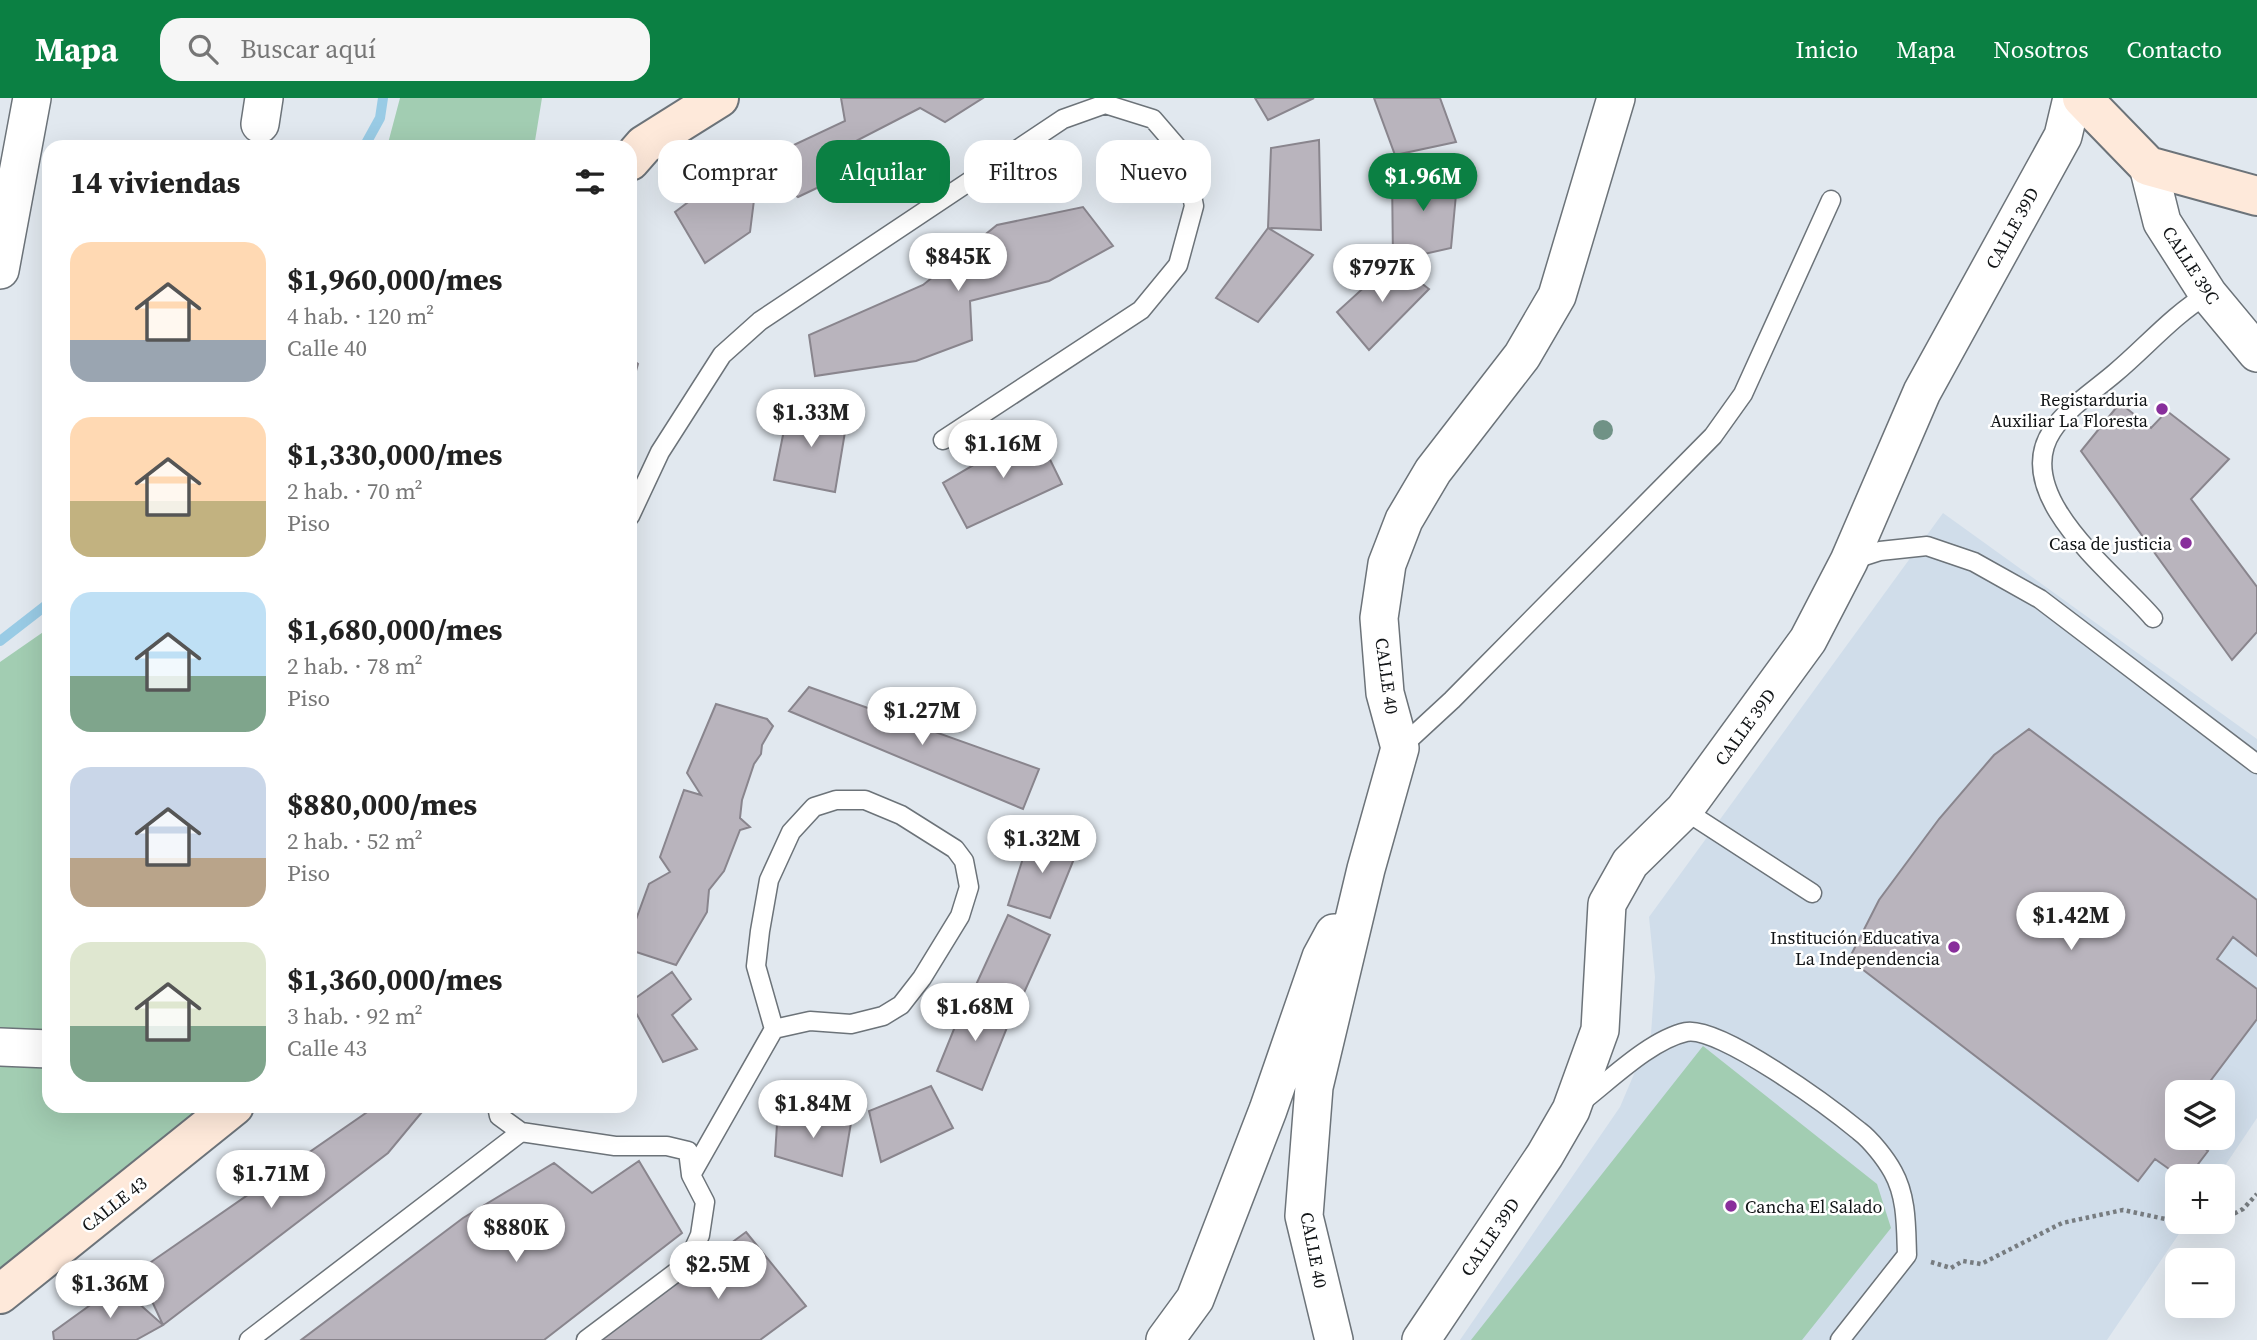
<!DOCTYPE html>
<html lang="es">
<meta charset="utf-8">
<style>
:root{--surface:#fff;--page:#f6f6f6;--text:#222;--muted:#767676;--accent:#0b8043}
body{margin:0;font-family:"Source Serif 4",serif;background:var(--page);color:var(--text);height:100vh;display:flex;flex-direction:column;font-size:26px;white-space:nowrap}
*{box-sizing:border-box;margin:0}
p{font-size:23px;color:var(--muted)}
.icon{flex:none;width:38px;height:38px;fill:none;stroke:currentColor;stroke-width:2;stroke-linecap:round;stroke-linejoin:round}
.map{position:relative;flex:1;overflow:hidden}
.drawer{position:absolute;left:42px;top:42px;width:595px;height:973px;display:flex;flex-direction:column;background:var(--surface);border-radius:21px;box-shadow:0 7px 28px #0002}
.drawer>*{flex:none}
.guide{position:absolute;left:658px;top:42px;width:665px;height:63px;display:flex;gap:14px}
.fabs{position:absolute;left:2165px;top:982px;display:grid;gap:14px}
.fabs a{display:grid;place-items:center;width:70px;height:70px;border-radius:14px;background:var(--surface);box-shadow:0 7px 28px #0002;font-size:35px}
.price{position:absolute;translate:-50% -60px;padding:0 16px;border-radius:24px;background:#fff;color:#222;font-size:23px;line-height:46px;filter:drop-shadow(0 2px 4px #0008)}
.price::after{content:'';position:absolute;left:50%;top:42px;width:21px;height:16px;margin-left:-10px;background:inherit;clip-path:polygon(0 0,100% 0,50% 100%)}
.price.current{background:var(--accent);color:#fff}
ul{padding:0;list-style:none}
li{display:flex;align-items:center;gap:21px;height:175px;padding:0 28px}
li span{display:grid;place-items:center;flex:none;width:196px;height:140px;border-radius:21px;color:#555}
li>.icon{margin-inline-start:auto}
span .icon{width:84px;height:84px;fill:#fffc;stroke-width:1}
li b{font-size:30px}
h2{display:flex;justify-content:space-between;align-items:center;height:84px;padding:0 28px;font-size:30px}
.tag{padding:0 24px;border-radius:21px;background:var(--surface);box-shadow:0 7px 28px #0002;font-size:24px;line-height:63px}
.tag.current{background:var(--accent);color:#fff}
header{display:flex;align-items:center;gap:42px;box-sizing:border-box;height:98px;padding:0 35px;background:var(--accent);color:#fff}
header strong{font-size:33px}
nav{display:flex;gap:38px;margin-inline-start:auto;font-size:24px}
.search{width:490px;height:63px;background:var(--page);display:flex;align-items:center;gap:18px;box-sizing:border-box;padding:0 24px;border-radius:21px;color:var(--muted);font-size:26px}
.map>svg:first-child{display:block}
.built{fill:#d0ddea;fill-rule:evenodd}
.grass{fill:#a2cdb2}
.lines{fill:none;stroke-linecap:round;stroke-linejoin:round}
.stream{stroke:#99cbe5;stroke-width:10}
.building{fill:#b9b4bd;stroke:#89858d;stroke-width:2}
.lane-casing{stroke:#6c7379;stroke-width:21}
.street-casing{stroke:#6c7379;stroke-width:40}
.secondary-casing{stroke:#6c7379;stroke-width:42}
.path{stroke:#777c80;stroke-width:4.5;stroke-dasharray:3.5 3.5;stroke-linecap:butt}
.lane{stroke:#fff;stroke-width:18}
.street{stroke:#fff;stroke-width:37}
.secondary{stroke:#fee9da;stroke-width:38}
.tree{fill:#709286}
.poi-dot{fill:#882e9b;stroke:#fff;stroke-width:2.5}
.labels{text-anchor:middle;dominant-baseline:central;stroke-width:5;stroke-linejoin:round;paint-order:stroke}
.street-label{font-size:18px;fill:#111416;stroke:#fff}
.poi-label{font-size:18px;fill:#111416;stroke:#fff;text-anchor:end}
</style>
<header>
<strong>Mapa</strong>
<div class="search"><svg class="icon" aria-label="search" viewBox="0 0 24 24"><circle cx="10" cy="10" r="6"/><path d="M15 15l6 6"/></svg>Buscar aquí</div>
<nav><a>Inicio</a><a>Mapa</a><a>Nosotros</a><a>Contacto</a></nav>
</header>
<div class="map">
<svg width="2257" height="1242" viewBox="0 0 2257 1242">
<rect width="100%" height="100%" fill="#e1e8ef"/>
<path class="built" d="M1943,415L2257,641V1020L2218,1078H2177V1124H2187L2107,1242H1460L1620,1009L1651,936L1655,879L1649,819ZM2177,994H2222V1040H2177Z"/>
<path class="grass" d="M400,0H542L534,49H387Z
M49,530V1008H212L0,1185V564Z
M1703,948L1877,1086L1891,1130L1802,1242H1471Z"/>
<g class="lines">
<path class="stream" d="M364,49L380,20L383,0
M0,543L49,505"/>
</g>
<path class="building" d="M841,0H983L945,24L920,10L854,44L861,69L798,99L769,79L781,53L845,23Z
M1255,0H1314L1268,22Z
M1374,0H1440L1456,44L1395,57Z
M1319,42L1321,132L1268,130L1271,50Z
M732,71L755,94L750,134L705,165L675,114Z
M1458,75L1451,150L1393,163L1392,76Z
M1083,109L1113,148L1049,183L970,203L972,242L916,263L815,278L809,237L923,187L997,127Z
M1268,130L1313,157L1258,224L1216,200Z
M1393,163L1429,191L1369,252L1337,214Z
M630,260L638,266L630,294Z
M2120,305L2151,330L2167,313L2229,361L2191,401L2257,489V534L2232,562L2081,353Z
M789,307L847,322L835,394L774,382Z
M1035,331L1062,386L967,430L943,385Z
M809,589L1039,671L1023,711L789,613Z
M716,606L767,621L773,628L762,647L761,656L754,666L742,702L740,720L750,729L740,732L724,773L709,792L707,814L676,867L630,852V838L649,786L670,774L660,759L684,692L701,697L687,675Z
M2029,631L2257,802V858L2233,839L2217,861L2257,891V921L2202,994H2177V1040H2191L2208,1053L2189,1078H2179L2155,1061L2138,1083L1849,861L1879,802L1939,721L1994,657Z
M1032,732L1078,751L1050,820L1008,807Z
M1008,817L1050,837L1018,908L975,889Z
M672,874L691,901L672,917L697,951L663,964L630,904Z
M967,899L1012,917L982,992L937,973Z
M931,988L953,1030L881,1064L869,1013Z
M376,1008H427L388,1055L163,1227L138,1173Z
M778,1010L833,1020L852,1019L842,1078L775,1058Z
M639,1063L682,1135L544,1242H301L463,1120L554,1065L592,1095Z
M746,1134L806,1208L760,1242H600Z
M118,1187L163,1227L136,1242H54L53,1234Z"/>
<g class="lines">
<g class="lane-casing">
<path id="lane" d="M630,418L660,354L722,257L760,223L1063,21L1105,6L1153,21L1184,57L1194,108L1178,167L1141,212L943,342
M1852,462L1880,453L1927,448L1974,464L2040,501L2257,666
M2153,520C2117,477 2009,398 2052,333C2067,310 2094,293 2115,275C2146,249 2173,217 2208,196
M1400,650L1452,602L1713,338L1743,296L1831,102
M1684,712L1812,795
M1580,1005C1609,983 1650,942 1686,934C1719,927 1831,1010 1859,1033C1871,1042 1886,1061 1893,1074C1907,1099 1906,1129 1907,1157L1840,1242
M497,1008L499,1018L521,1034L615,1048H667L688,1053L691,1077L705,1104L700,1137L687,1166L586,1242
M691,1077L774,931L756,868L760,833L769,782L791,734L814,709L836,702H865L901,717L955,751L964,763L969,789L960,818L922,880L901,907L883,918L851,926L810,923L774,931
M249,1242L521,1034"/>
</g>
<g class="street-casing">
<path id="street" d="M260,26L264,0
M2148,68L2162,124L2208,196L2257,255
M0,172L32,0
M0,949L49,951
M1165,1242L1195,1201L1268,1012L1321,859L1334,835
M1334,1242L1304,1118L1314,989L1366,771L1400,650L1385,595L1379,520L1387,466L1404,422L1433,373L1522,258L1557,198L1616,0
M1421,1242L1545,1057L1571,1012L1600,932L1607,806L1630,765L1684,712L1808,542L1849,463L1922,294L2063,38L2072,0"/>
</g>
<g class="secondary-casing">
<path id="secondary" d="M2082,0L2148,68L2257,98
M630,63L644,47L719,0
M0,1196L234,1008"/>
</g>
<path class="path" d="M2222,1122L2243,1111L2257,1096
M1931,1164L1951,1170L1963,1163L1981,1166L2062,1125L2123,1112L2184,1125L2219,1124"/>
<use href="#lane" class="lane"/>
<use href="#street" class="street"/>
<use href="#secondary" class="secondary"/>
</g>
<circle class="tree" cx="1603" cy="332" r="10"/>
<g class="poi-dot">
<circle cx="2162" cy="311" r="7"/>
<circle cx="2186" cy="445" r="7"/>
<circle cx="1954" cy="849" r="7"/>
<circle cx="1731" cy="1108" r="7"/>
</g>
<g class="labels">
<g class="street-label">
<text transform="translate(2012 130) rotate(-61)">CALLE 39D</text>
<text transform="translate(2191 167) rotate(57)">CALLE 39C</text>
<text transform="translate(1387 578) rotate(82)">CALLE 40</text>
<text transform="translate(1745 629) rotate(-54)">CALLE 39D</text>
<text transform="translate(114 1106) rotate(-38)">CALLE 43</text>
<text transform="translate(1490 1139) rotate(-56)">CALLE 39D</text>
<text transform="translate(1314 1152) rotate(79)">CALLE 40</text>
</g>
<g class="poi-label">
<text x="2148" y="301">Registarduria<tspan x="2148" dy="21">Auxiliar La Floresta</tspan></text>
<text x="2172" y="445">Casa de justicia</text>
<text x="1940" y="839">Institución Educativa<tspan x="1940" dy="21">La Independencia</tspan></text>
<text x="1745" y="1108" text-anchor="start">Cancha El Salado</text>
</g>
</g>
</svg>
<div class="fabs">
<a><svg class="icon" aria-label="layers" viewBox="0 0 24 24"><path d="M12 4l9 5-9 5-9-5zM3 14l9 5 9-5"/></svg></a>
<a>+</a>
<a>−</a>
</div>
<b class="price current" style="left:1423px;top:115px">$1.96M</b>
<b class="price" style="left:958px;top:195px">$845K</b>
<b class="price" style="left:1382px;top:206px">$797K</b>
<b class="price" style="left:811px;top:351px">$1.33M</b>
<b class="price" style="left:1003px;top:382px">$1.16M</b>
<b class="price" style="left:922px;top:649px">$1.27M</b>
<b class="price" style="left:1042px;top:777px">$1.32M</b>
<b class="price" style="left:2071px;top:854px">$1.42M</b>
<b class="price" style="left:975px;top:945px">$1.68M</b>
<b class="price" style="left:813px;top:1042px">$1.84M</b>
<b class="price" style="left:271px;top:1112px">$1.71M</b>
<b class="price" style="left:516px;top:1166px">$880K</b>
<b class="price" style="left:718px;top:1203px">$2.5M</b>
<b class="price" style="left:110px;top:1222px">$1.36M</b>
<div class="guide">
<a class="tag">Comprar</a>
<a class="tag current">Alquilar</a>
<a class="tag">Filtros</a>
<a class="tag">Nuevo</a>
</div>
<section class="drawer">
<h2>14 viviendas<svg class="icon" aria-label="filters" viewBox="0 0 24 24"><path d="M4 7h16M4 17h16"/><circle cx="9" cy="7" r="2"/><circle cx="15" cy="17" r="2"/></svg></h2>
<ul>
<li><span style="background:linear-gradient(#ffd9b3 70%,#9aa5b1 0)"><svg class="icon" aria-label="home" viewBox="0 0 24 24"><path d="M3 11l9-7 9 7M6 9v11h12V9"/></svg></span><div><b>$1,960,000/mes</b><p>4 hab. · 120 m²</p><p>Calle 40</p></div></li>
<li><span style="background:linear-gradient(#ffd9b3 60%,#c2b280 0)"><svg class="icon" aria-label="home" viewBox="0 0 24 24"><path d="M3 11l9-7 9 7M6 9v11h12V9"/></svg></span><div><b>$1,330,000/mes</b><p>2 hab. · 70 m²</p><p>Piso</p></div></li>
<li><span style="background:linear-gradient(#bfe0f5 60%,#7fa58c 0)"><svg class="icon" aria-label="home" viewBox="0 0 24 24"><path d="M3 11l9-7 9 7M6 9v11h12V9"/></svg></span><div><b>$1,680,000/mes</b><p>2 hab. · 78 m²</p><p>Piso</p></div></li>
<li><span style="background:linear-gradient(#c9d6e8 65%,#b9a48a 0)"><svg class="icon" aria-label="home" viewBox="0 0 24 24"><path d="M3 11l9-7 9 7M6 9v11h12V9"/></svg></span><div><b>$880,000/mes</b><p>2 hab. · 52 m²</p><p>Piso</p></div></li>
<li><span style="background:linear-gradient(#dfe7d0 60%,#7fa58c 0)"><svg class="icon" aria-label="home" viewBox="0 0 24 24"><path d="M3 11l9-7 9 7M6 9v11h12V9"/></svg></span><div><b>$1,360,000/mes</b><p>3 hab. · 92 m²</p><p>Calle 43</p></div></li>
</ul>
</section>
</div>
